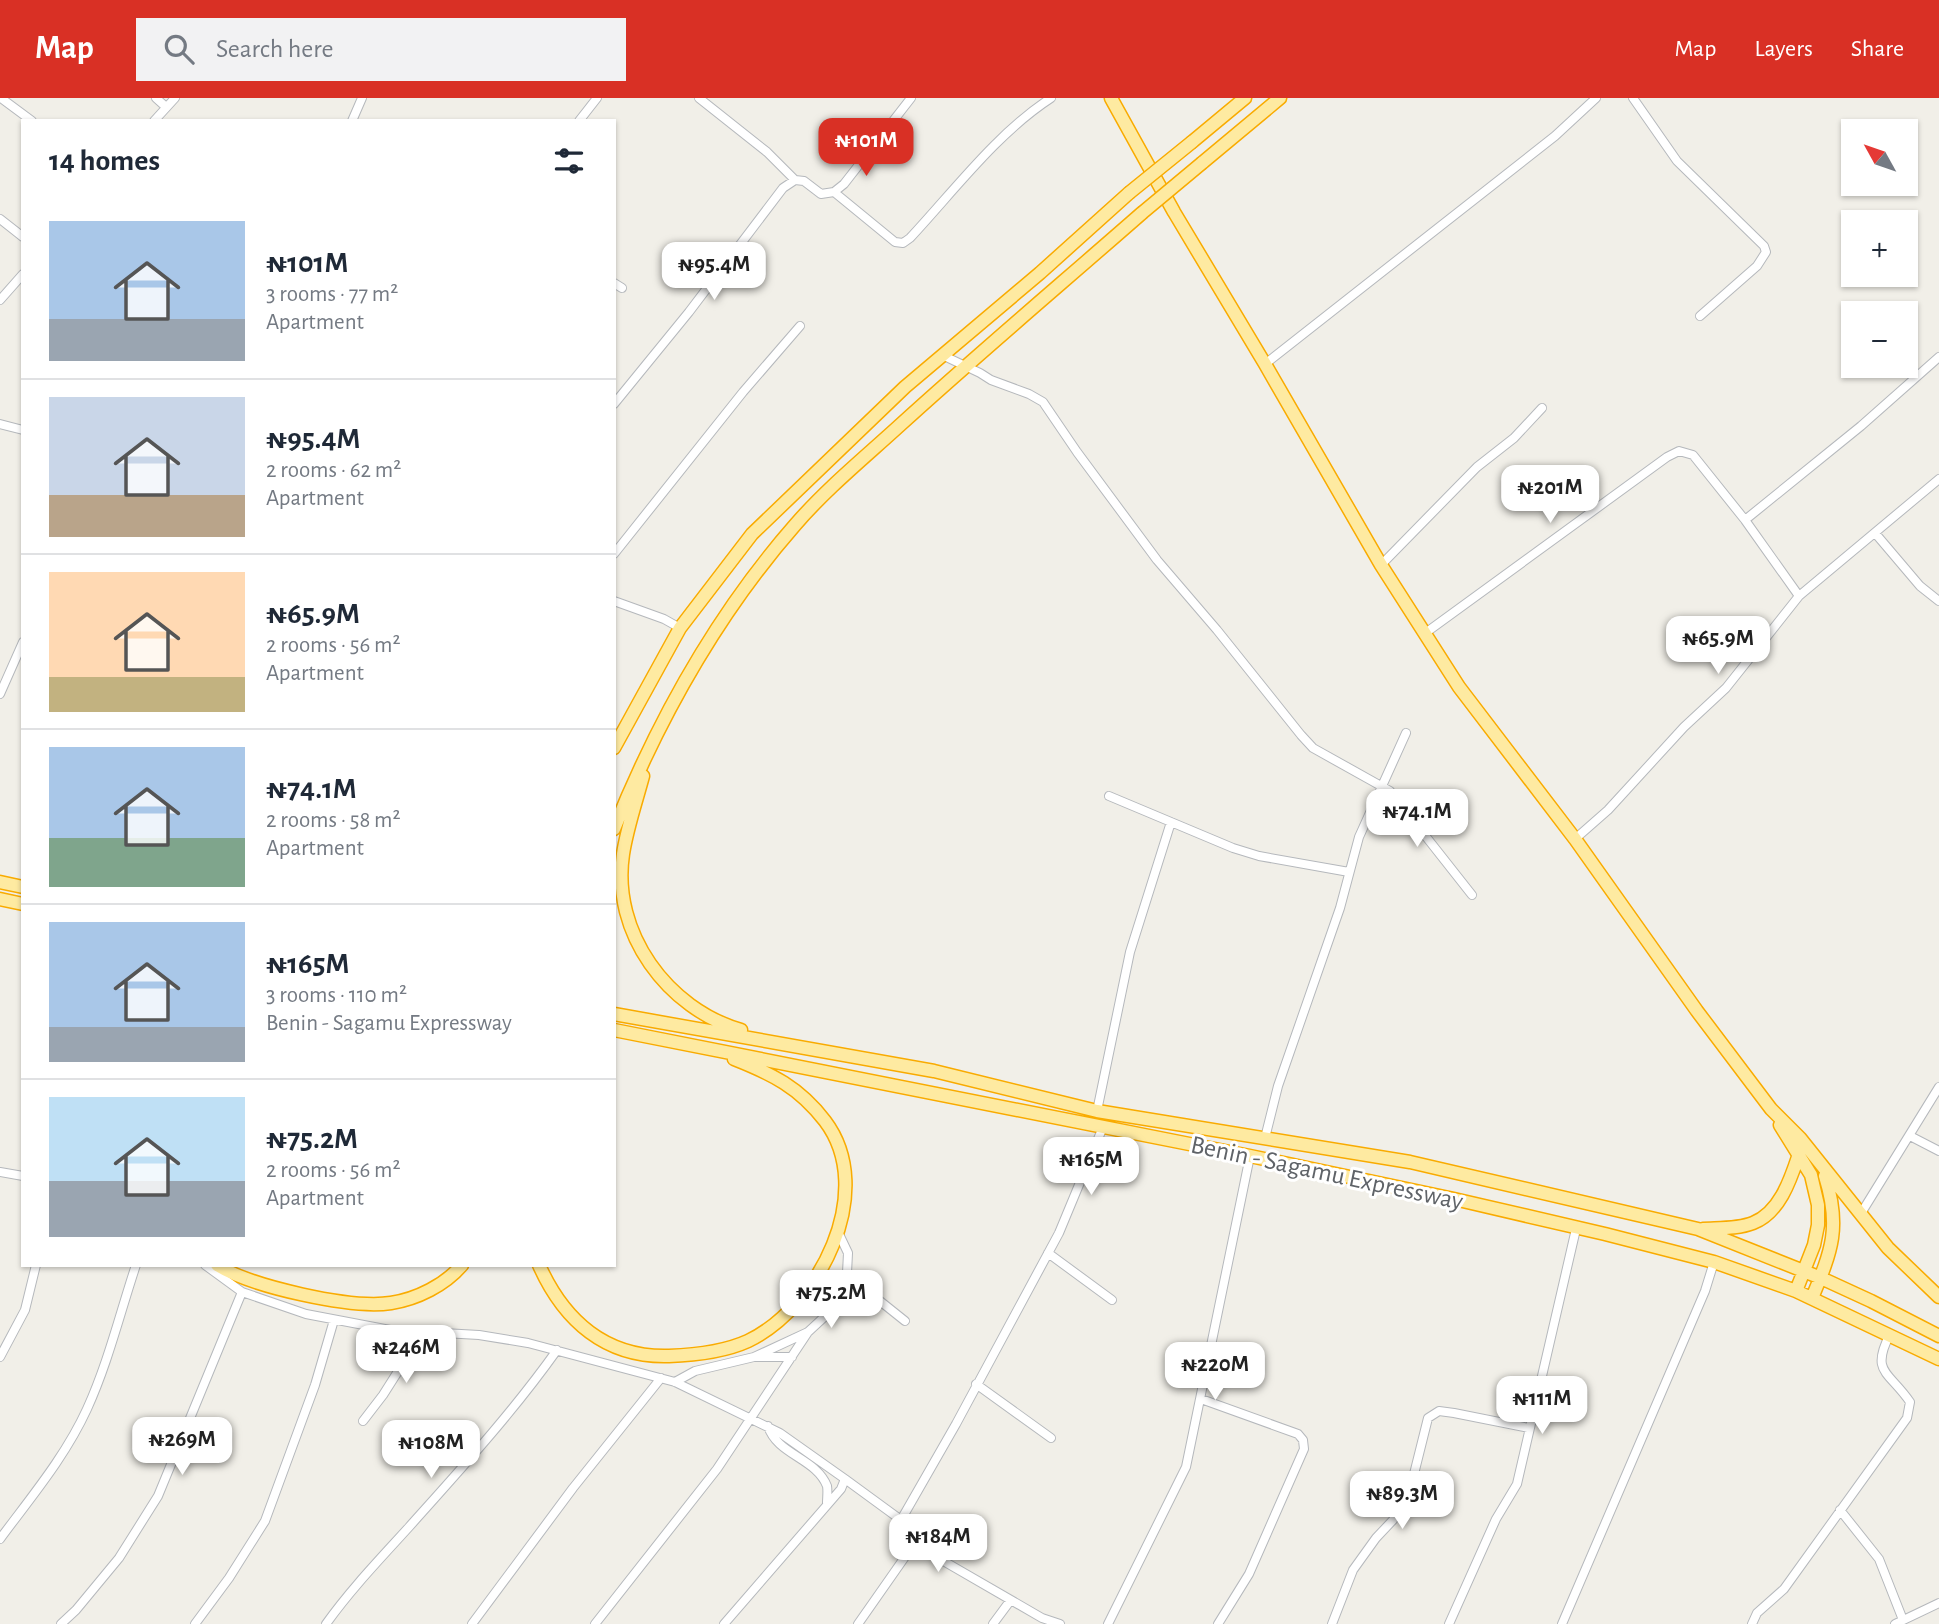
<!DOCTYPE html>
<meta charset="utf-8">
<style>
:root{--surface:#fff;--page:#f2f2f3;--text:#1f2937;--muted:#747a83;--line:#e0e1e3;--accent:#d93025}
body{margin:0;font-family:"Alegreya Sans",sans-serif;background:var(--page);color:var(--text);height:100vh;display:flex;flex-direction:column;font-size:26px;white-space:nowrap}
*{box-sizing:border-box;margin:0}
p{font-size:23px;color:var(--muted)}
.icon{flex:none;width:38px;height:38px;fill:none;stroke:currentColor;stroke-width:2;stroke-linecap:round;stroke-linejoin:round}
.map{position:relative;flex:1;overflow:hidden}
.sheet{position:absolute;left:21px;top:21px;width:595px;height:1148px;display:flex;flex-direction:column;background:var(--surface);border-radius:0px;box-shadow:0 2px 5px #0004}
.sheet>*{flex:none}
.needle{width:46px;rotate:310deg}
.controls{position:absolute;left:1841px;top:21px;display:grid;gap:14px}
.controls a{display:grid;place-items:center;width:77px;height:77px;border-radius:0px;background:var(--surface);box-shadow:0 2px 5px #0004;font-size:35px}
.price{position:absolute;translate:-50% -60px;padding:0 16px;border-radius:14px;background:#fff;color:#222;font-size:23px;line-height:46px;filter:drop-shadow(0 2px 4px #0008)}
.price::after{content:'';position:absolute;left:50%;top:42px;width:21px;height:16px;margin-left:-10px;background:inherit;clip-path:polygon(0 0,100% 0,50% 100%)}
.price.selected{background:var(--accent);color:#fff}
ul{padding:0;list-style:none}
li{display:flex;align-items:center;gap:21px;height:175px;padding:0 28px}
li+li{border-top:2px solid var(--line)}
li span{display:grid;place-items:center;flex:none;width:196px;height:140px;border-radius:0px;color:#555}
li>.icon{margin-inline-start:auto}
span .icon{width:84px;height:84px;fill:#fffc;stroke-width:1}
li b{font-size:30px}
h2{display:flex;justify-content:space-between;align-items:center;height:84px;padding:0 28px;font-size:30px}
header{display:flex;align-items:center;gap:42px;box-sizing:border-box;height:98px;padding:0 35px;background:var(--accent);color:#fff}
header strong{font-size:33px}
nav{display:flex;gap:38px;margin-inline-start:auto;font-size:24px}
.search{width:490px;height:63px;background:var(--page);display:flex;align-items:center;gap:18px;box-sizing:border-box;padding:0 24px;border-radius:0px;color:var(--muted);font-size:26px}
.map>svg:first-child{display:block}
.lines{fill:none;stroke-linecap:round;stroke-linejoin:round}
.minor-casing{stroke:#b5b8bc;stroke-width:10}
.trunk-casing{stroke:#f9ab00;stroke-width:15}
.minor{stroke:#fff;stroke-width:8}
.trunk{stroke:#feeaa1;stroke-width:12}
.trunk-bridge-casing{stroke:#f9ab00;stroke-width:15;stroke-linecap:butt}
.trunk-bridge{stroke:#feeaa1;stroke-width:12}
.labels{text-anchor:middle;dominant-baseline:central;stroke-width:6;stroke-linejoin:round;paint-order:stroke}
.street-label{font-size:26px;fill:#5f6368;stroke:#fff}
</style>
<header>
<strong>Map</strong>
<div class="search"><svg class="icon" aria-label="search" viewBox="0 0 24 24"><circle cx="10" cy="10" r="6"/><path d="M15 15l6 6"/></svg>Search here</div>
<nav><a>Map</a><a>Layers</a><a>Share</a></nav>
</header>
<div class="map">
<svg width="1939" height="1526" viewBox="0 0 1939 1526">
<rect width="100%" height="100%" fill="#f1efe8"/>
<g class="lines">
<g class="minor-casing">
<path id="minor" d="M1,0L32,23
M156,0L166,9
M699,0L767,54L795,82L804,83L821,96L834,94L844,86L911,0
M1633,0L1677,63L1764,148L1766,154L1757,168L1700,218
M154,23L175,0
M352,23L362,0
M579,23L597,0
M834,94L895,144L903,145L910,140C953,94 997,35 1051,0
M0,121L23,139
M614,185L622,190
M0,202L23,176
M942,257L980,275L991,282L1029,296L1043,304L1077,354L1157,462L1217,532L1301,637L1313,650L1390,693L1472,797
M1265,266L1555,38L1596,0
M614,306L689,214L783,90L795,82
M0,326L23,332
M1745,422L1861,328L1939,259
M1875,435L1920,488L1939,503
M614,456L743,294L800,228
M1381,467L1477,369L1514,340L1542,310
M614,503L664,521L680,530
M1424,536L1667,359L1679,353L1693,357L1745,422L1799,498
M0,596L23,544
M1109,698L1233,750L1259,758L1349,774
M1575,741L1608,712L1684,629L1726,590L1799,498L1939,381
M1097,1013L1130,854L1171,724
M1910,1038L1939,1053
M1265,1040L1278,988L1340,810L1359,739L1406,635
M0,1074L23,1078
M1860,1117L1939,989
M1048,1155L1112,1202
M205,1167L242,1194L306,1216L390,1232L479,1237L528,1245L675,1284L780,1335L845,1381L841,1391L724,1526
M846,1186L880,1203L905,1223
M0,1259L25,1212L36,1167
M756,1259H792
M675,1284L695,1273L754,1259L808,1234
M976,1286L1051,1340
M1201,1301L1298,1336L1303,1342L1304,1351L1249,1476L1218,1526
M363,1323L383,1297L423,1234
M768,1328C777,1357 816,1360 827,1388C828,1393 827,1400 827,1405
M845,1381L901,1422L904,1434L914,1446L1042,1520L1060,1526
M1840,1412L1879,1461L1903,1522
M901,1422L956,1326L1059,1135L1103,1029
M0,1441C31,1399 65,1359 87,1311C108,1265 120,1215 136,1167
M61,1526L76,1512L119,1460L158,1398L242,1194
M195,1526L229,1480L265,1423L315,1287L334,1222
M326,1526C351,1491 380,1461 409,1429C460,1372 513,1314 557,1252
M472,1526L573,1390L661,1280
M595,1526L717,1371L808,1234L835,1209L842,1198L847,1175L848,1155L838,1134
M858,1526L914,1446
M993,1526L1010,1503
M1108,1526L1186,1369L1250,1058
M1332,1526L1353,1472L1376,1440L1393,1422L1412,1384L1428,1320L1439,1313L1454,1315L1529,1330
M1449,1526L1496,1421L1517,1386L1576,1131
M1562,1526L1705,1193L1714,1164
M1752,1526L1757,1515L1784,1491L1907,1320L1910,1304C1889,1273 1870,1275 1890,1236
M1895,1526L1939,1505"/>
</g>
<g class="trunk-casing">
<path id="trunk" d="M1111,0L1174,114L1265,266L1381,467L1459,589L1575,741L1697,913L1771,1011L1800,1040L1888,1150L1939,1199
M1192,44L1245,0
M1202,65L1280,0
M614,650L680,530L752,436L905,289L1040,175L1129,95
M643,678C636,704 627,730 623,756C611,835 668,911 741,932
M614,731C658,622 717,516 795,427C826,391 864,360 899,328C978,256 1061,186 1142,115
M0,784L23,789
M0,801L23,806
M614,916L934,973L1097,1013L1410,1064L1698,1131L1821,1180L1871,1203L1939,1238
M614,932L1250,1058L1454,1101L1605,1136L1714,1164L1796,1193L1939,1261
M1780,1027L1811,1077L1818,1107V1127L1814,1147L1796,1193
M1703,1131C1719,1130 1738,1131 1753,1125C1779,1115 1790,1083 1798,1059
M217,1167C252,1189 351,1211 391,1205C417,1201 445,1187 462,1167
M539,1167C564,1223 606,1260 669,1258C695,1257 724,1254 748,1243C819,1209 878,1093 825,1023C799,989 772,976 734,961
M1812,1200C1832,1152 1841,1129 1825,1078"/>
</g>
<use href="#minor" class="minor"/>
<use href="#trunk" class="trunk"/>
<g class="trunk-bridge-casing">
<path id="trunk-bridge" d="M1129,95L1192,44
M1142,115L1202,65"/>
</g>
<use href="#trunk-bridge" class="trunk-bridge"/>
</g>
<g class="labels">
<g class="street-label">
<text transform="translate(1327 1075) rotate(12)">Benin - Sagamu Expressway</text>
</g>
</g>
</svg>
<div class="controls">
<a><svg class="needle" viewBox="-14 -14 28 28"><path d="M0-13l5 13h-10z" fill="#e53935"/><path d="M0 13l5-13h-10z" fill="#747a83"/></svg></a>
<a>+</a>
<a>−</a>
</div>
<b class="price selected" style="left:866px;top:80px">₦101M</b>
<b class="price" style="left:714px;top:204px">₦95.4M</b>
<b class="price" style="left:1550px;top:427px">₦201M</b>
<b class="price" style="left:1718px;top:578px">₦65.9M</b>
<b class="price" style="left:1417px;top:751px">₦74.1M</b>
<b class="price" style="left:1091px;top:1099px">₦165M</b>
<b class="price" style="left:831px;top:1232px">₦75.2M</b>
<b class="price" style="left:406px;top:1287px">₦246M</b>
<b class="price" style="left:1215px;top:1304px">₦220M</b>
<b class="price" style="left:1542px;top:1338px">₦111M</b>
<b class="price" style="left:182px;top:1379px">₦269M</b>
<b class="price" style="left:431px;top:1382px">₦108M</b>
<b class="price" style="left:1402px;top:1433px">₦89.3M</b>
<b class="price" style="left:938px;top:1476px">₦184M</b>
<section class="sheet">
<h2>14 homes<svg class="icon" aria-label="filters" viewBox="0 0 24 24"><path d="M4 7h16M4 17h16"/><circle cx="9" cy="7" r="2"/><circle cx="15" cy="17" r="2"/></svg></h2>
<ul>
<li><span style="background:linear-gradient(#a9c7e8 70%,#9aa5b1 0)"><svg class="icon" aria-label="home" viewBox="0 0 24 24"><path d="M3 11l9-7 9 7M6 9v11h12V9"/></svg></span><div><b>₦101M</b><p>3 rooms · 77 m²</p><p>Apartment</p></div></li>
<li><span style="background:linear-gradient(#c9d6e8 70%,#b9a48a 0)"><svg class="icon" aria-label="home" viewBox="0 0 24 24"><path d="M3 11l9-7 9 7M6 9v11h12V9"/></svg></span><div><b>₦95.4M</b><p>2 rooms · 62 m²</p><p>Apartment</p></div></li>
<li><span style="background:linear-gradient(#ffd9b3 75%,#c2b280 0)"><svg class="icon" aria-label="home" viewBox="0 0 24 24"><path d="M3 11l9-7 9 7M6 9v11h12V9"/></svg></span><div><b>₦65.9M</b><p>2 rooms · 56 m²</p><p>Apartment</p></div></li>
<li><span style="background:linear-gradient(#a9c7e8 65%,#7fa58c 0)"><svg class="icon" aria-label="home" viewBox="0 0 24 24"><path d="M3 11l9-7 9 7M6 9v11h12V9"/></svg></span><div><b>₦74.1M</b><p>2 rooms · 58 m²</p><p>Apartment</p></div></li>
<li><span style="background:linear-gradient(#a9c7e8 75%,#9aa5b1 0)"><svg class="icon" aria-label="home" viewBox="0 0 24 24"><path d="M3 11l9-7 9 7M6 9v11h12V9"/></svg></span><div><b>₦165M</b><p>3 rooms · 110 m²</p><p>Benin - Sagamu Expressway</p></div></li>
<li><span style="background:linear-gradient(#bfe0f5 60%,#9aa5b1 0)"><svg class="icon" aria-label="home" viewBox="0 0 24 24"><path d="M3 11l9-7 9 7M6 9v11h12V9"/></svg></span><div><b>₦75.2M</b><p>2 rooms · 56 m²</p><p>Apartment</p></div></li>
</ul>
</section>
</div>
